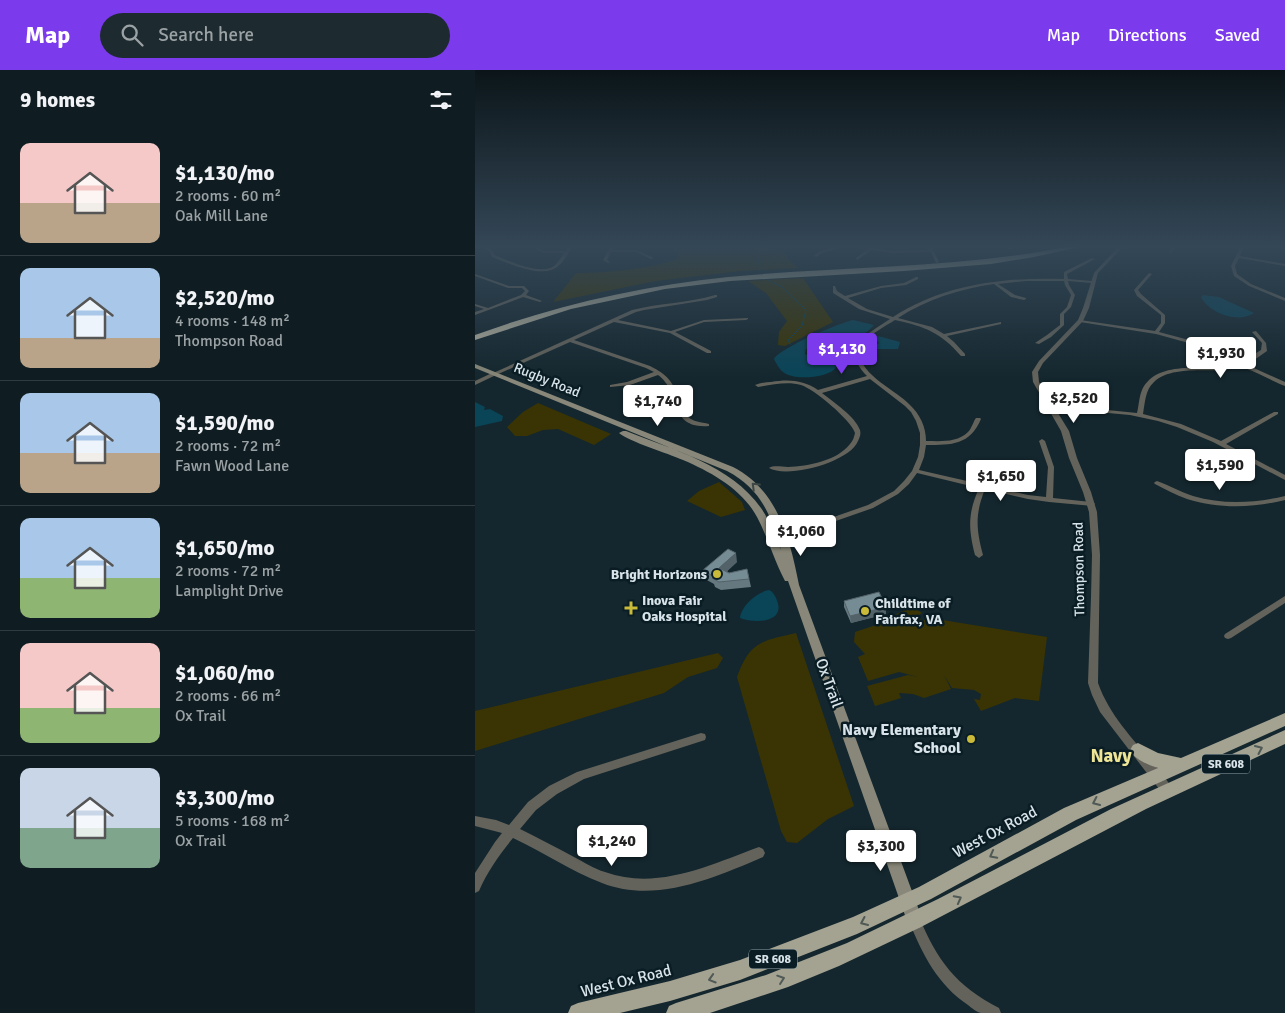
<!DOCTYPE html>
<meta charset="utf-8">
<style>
:root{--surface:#0f1d22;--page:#1d2a2f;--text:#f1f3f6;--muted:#9ba2a5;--line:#2f3b40;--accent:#7c3aed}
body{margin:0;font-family:Signika,sans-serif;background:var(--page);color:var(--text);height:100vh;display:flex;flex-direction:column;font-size:19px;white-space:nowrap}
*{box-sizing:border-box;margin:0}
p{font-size:16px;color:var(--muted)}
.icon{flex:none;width:28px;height:28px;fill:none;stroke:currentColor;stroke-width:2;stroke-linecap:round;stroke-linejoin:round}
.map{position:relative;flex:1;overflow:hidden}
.drawer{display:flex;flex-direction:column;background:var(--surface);width:475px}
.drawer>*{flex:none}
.price{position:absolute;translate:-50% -42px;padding:0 11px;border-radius:5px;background:#fff;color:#222;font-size:16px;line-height:32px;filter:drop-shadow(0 1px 2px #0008)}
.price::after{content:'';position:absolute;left:50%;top:30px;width:15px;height:11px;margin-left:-8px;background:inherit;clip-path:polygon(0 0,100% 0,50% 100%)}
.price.selected{background:var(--accent);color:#fff}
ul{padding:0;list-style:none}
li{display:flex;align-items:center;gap:15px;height:125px;padding:0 20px}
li+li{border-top:1px solid var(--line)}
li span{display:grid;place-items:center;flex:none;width:140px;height:100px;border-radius:10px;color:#555}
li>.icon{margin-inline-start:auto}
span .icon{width:60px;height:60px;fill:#fffc;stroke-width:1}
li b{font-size:21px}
h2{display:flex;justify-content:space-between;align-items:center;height:60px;padding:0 20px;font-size:21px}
header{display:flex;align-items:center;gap:30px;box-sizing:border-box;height:70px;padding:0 25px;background:var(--accent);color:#fff}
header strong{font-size:24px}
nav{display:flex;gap:28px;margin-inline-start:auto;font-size:18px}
.search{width:350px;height:45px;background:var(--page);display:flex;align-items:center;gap:12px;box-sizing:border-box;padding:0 18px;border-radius:28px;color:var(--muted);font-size:19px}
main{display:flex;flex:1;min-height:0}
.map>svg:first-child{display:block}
.green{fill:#3a3404}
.water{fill:#094457}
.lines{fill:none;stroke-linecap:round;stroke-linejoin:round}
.stream{stroke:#094457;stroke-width:1}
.minor{fill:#64635b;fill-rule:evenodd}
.tertiary{fill:#64635b;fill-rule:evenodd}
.secondary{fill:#888779;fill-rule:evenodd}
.primary{fill:#a4a291;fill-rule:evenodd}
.trunk{fill:#b1af9c;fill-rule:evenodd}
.wall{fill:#657880}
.shaded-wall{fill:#536268}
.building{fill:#768c95;stroke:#536268}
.oneway{stroke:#3c4746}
.oneway2{stroke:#4f5955}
.poi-dot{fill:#caba39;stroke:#0a1d24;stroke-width:2}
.labels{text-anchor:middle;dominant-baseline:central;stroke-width:5;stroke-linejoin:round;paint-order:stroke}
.shield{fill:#0a1d24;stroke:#9aa8ae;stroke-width:1}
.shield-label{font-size:12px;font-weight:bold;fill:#d8e4e9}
.street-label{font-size:14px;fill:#d8e4e9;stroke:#0a1d24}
.poi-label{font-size:14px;font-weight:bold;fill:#d8e4e9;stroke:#0a1d24;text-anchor:start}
.near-street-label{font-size:16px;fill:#d8e4e9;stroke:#0a1d24}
.near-poi-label{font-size:16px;font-weight:bold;fill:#d8e4e9;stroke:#0a1d24;text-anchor:end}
.near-quarter-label{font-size:19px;font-weight:bold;fill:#eee495;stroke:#0a1d24}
</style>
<header>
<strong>Map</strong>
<div class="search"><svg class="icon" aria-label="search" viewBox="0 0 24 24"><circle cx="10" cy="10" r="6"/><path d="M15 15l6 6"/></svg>Search here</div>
<nav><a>Map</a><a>Directions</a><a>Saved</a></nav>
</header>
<main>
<section class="drawer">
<h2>9 homes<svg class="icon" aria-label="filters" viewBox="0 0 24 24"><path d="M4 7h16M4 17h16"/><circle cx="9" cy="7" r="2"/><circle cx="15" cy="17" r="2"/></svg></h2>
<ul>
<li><span style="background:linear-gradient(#f6c9c9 60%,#b9a48a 0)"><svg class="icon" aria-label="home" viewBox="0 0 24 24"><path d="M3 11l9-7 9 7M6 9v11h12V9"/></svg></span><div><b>$1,130/mo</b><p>2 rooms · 60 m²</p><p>Oak Mill Lane</p></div></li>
<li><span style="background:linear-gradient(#a9c7e8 70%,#b9a48a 0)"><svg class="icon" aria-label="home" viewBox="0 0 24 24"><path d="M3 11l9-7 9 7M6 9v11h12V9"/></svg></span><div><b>$2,520/mo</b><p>4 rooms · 148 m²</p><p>Thompson Road</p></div></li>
<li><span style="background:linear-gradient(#a9c7e8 60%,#b9a48a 0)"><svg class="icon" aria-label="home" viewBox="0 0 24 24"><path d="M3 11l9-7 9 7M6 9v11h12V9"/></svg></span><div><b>$1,590/mo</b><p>2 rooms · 72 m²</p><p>Fawn Wood Lane</p></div></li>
<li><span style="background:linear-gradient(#a9c7e8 60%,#8fb573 0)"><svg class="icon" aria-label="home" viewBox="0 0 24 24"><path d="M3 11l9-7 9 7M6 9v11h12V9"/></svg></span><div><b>$1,650/mo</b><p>2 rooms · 72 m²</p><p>Lamplight Drive</p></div></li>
<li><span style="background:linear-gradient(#f6c9c9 65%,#8fb573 0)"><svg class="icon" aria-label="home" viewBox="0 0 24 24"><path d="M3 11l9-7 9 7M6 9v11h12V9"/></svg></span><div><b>$1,060/mo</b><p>2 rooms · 66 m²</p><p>Ox Trail</p></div></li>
<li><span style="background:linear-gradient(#c9d6e8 60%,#7fa58c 0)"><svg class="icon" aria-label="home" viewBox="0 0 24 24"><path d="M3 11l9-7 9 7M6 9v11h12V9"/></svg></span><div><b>$3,300/mo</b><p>5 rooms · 168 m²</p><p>Ox Trail</p></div></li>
</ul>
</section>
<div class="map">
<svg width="810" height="943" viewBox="0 0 810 943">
<rect width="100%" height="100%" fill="#14272e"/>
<path class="green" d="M192,177H289L299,180L320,177L308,181L315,191L324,198L265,201L181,211L78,232L101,203C130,203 175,199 202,189L204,182Z
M328,208L358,252L310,276L303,275L304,262L312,251L291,223L273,211Z
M63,333L136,364L119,375L83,359L68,360L52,366H40L32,357L48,342Z
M244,412L267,432L270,440L246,447L212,431L224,421Z
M437,536L447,543L443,546L448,551L451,548L461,549L572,567L564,631L540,628L506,641L499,629L505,630L506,624L499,620L477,618L469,605L476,619L449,628L438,624L424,623L426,628L400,636L392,616L433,605L443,607L424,602L393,611L383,587L390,584L379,572L380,562L401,555Z
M321,563L379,736L353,749L322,773L312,772L306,761L262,607C275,571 287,571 321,563Z
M243,583L248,588L242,598L213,607L189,623L0,681V641Z"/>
<path class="water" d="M728,225L744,227L779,243C763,254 734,243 726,227Z
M378,250L399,255C382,276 360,262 339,269L335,278L331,279L330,284C337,288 341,288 347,292L356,289L359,292L361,298C352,308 319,311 308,302C304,299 301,293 299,289C305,278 364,253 378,250Z
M403,266L425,272L423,279H395L404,273L400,268Z
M0,332L10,337L9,340L15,339L28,346L27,351L0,357Z
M294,520C298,522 299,524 301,528C313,553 280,554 265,548C266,536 282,522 294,520Z"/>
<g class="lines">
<path class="stream" d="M285,177L287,179L282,184L285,200
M293,210L306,216L331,240L327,256L313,270L315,274"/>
<path class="minor" d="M7,177L16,178L20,185C34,191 65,206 79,196C83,193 86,187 89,183H68L57,177H62L69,181H91L93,177H97C93,184 89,192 82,197C67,209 33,193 17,187L13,180Z
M135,177H139L137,180H162L179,188L176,189L161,182H136L132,190L135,192L133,193L128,190Z
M359,177H366L345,184L342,187L339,186L343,182Z
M383,177H394L417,181L454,180L453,177H457L464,192L461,193L456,182L417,183L397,180L382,190L381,188L393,179Z
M515,177H538L539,178L537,179Z
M697,177H701L696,183H694Z
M765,177H769L765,186L810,194V196L764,188L760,196L762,204L776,214L810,228V231L774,216L759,206L756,196Z
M617,188L620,189L592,204L593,209L617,211L619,212L617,213L593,211L594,215L600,225L596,237L589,244V255L576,267L564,274L560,273L572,265L585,255V244L592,237L596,225L590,215L589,211H551L523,214L540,225L551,228V229L549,230L536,227L519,214C485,219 452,229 423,248L457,257L469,264L526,252V254L472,266L479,272L490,284V286H486C465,262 451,257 420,250C409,257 394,264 387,276C374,299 422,321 434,334C445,344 451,357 451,371C465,371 482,373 493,362C497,358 498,352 501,348H505L506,349C495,375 477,375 451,375L449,387L444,400L553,425L571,427L573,397L564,371L567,369L570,371L579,397L578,428L616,432H618L620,434L618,436L574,432L553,429L510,419C500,444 501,459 508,485L504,488L500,485C493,458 493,443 504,418L442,403L434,414L423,424L398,438L355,453L335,462L296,469H293L292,467L293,465L327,459L345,453L293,463L289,461L290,459L343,448L353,449L393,435L419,421L429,411L437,401L443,387L445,375V363L441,351L436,342L430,336L395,309L347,323C358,332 380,346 385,360C386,364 385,367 383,371C375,392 312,409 294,398C299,395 306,397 313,397C333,396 362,391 375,374C378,371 379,367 380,363C376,350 339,319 326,315C312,311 296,315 283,317L280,315C285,313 291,312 296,312C314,309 328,310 343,320L392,306C364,278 392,264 415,249L384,239L358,223V216H360L362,221L370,226L406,216L429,213L441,207H443V209L431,215L406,218L373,228L392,239L418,247C469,214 530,207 589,209V202Z
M674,203L677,204L663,220L666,224L690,245V253L684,262L714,270L765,293L786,280L787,273L777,262L781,261L791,273L792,281L782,288L770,294L810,312V316C801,313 771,296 764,297C758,297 752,300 745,300C726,301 694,297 679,312C670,320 670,333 668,344L706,354L746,371L799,342H803V344L751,374L810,405V410L738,372L702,357L683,351L655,345L633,343L578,344L575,342L578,340L622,339L662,343C664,335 664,327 667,320C683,287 733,303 761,294L710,272L681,264L605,252L603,251L605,250L680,261L686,253V245L662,226L659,220Z
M0,204L34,216H49L54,221L51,225L67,231L65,232L48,227L0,245V242L9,239L0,236V234L13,238L46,225L50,221L47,218H33L0,206Z
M240,225H242V227L232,230L169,240L161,242L143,250L196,261L229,250L273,248V249L271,250L229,252L200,262L236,281V283H232L195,263L139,252L99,270L175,296C193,305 198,312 205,331C206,336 208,342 212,346C218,352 226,352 234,354V356C192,359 207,322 183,305L155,315L135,317V315L152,312L179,302L171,298L95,272L21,305L16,304L157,240C185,233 213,233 240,225Z
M682,411C694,415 705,422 718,426C748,435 780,433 810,426V430C778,438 744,439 712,429C701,425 690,419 680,414L679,413L680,412Z
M810,526V533L756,568L753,569L750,568L749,566L750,564Z
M226,663L230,664L231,667L230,670L109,709L82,724L61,740L45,759C63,768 81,777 99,787C109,792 119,799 130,802C182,821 235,795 284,777L288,779L290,783L288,787C239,808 180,834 127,813C96,801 68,782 38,768C25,784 12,802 4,821L0,823V803L20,772L27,763L0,756V746L21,750L34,755L53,732L74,716L102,702Z
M440,845L444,847C462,890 481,916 524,938L526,943C520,943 512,943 506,943C501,942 497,938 493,935C463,915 447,884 434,851L436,847Z"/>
<path class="tertiary" d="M643,177H648L623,203L614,238L608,251L568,293L563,302L564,312L594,361L602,388L616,422L622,442L625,485L623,613C637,653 672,682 696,716L698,720L696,724L692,726L688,724L625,642L617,625L613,613L616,527L617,485L614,442L608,422L594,388L586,361L558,312L557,302L564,291L603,250L608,238L619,203Z
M803,177H810V180L803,178Z
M19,302L21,303V305L0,315V311Z"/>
<path class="secondary" d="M0,294L258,397C303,420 315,469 324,515L448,851L446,857L440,859L434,857L432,851L313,511H310C299,490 293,468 282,447C267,419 236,402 208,390C192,383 155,372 144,363L148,361H151C198,380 256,395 286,438C295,451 300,466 306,480C296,445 286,419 252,401L0,298Z"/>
<path class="primary" d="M810,643V656L601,750L456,829L382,864L265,910L195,931L145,943H93L96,936L103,933L195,911L265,890L378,847L444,817L589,738L683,698C673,695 659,689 655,680L658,675L663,673L683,683L706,688Z
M810,660V674L671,739L446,857L364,896L313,917L235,943H191L194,936L201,933L291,905L372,873L463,829L636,739Z"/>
<path class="trunk" d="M591,177H605L559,187L516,194L429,201L255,211L190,219L96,239L0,270V265C82,235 166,216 253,207C366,196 479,199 591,177Z"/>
</g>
<path class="wall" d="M262,492L252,501L254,503L272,499L276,517L246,520L240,517L239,514L230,509L228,500Z
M369,531L411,544L376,553L369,537Z"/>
<path class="shaded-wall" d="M261,483L262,492L246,507L244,498Z
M411,537V544L376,553L375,546Z"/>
<path class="building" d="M253,479L261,483L244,498L254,503L272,499L274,509L244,512L237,508L239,507L228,500Z
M404,522L411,537L375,546L369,531Z"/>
<defs><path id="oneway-chevron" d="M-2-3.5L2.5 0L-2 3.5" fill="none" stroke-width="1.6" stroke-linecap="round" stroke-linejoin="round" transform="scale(1.25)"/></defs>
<use class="oneway" href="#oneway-chevron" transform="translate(280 416) rotate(-136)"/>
<g class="oneway2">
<use href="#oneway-chevron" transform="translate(784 679) rotate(-24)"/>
<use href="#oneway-chevron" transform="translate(621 732) rotate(155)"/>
<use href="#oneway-chevron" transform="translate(518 785) rotate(152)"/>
<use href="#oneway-chevron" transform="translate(483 829) rotate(-28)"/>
<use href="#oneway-chevron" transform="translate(389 852) rotate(156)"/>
<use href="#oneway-chevron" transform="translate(237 909) rotate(163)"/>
<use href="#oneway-chevron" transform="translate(306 909) rotate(-19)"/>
</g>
<linearGradient id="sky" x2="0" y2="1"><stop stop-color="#0b1519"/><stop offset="0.57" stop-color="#344757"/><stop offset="1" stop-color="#344757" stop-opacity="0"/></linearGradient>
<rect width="810" height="309" fill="url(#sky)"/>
<g class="poi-dot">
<circle cx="242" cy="504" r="5"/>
<path d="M153.5 530.5h5v5h5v5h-5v5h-5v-5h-5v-5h5z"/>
<circle cx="390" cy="541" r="5"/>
<circle cx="496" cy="669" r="5"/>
</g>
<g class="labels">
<g class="shield">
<rect x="727" y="684.5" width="48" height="19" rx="4"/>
<rect x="274" y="879.5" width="48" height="19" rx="4"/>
</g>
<g class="shield-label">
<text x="751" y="694">SR 608</text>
<text x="298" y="889">SR 608</text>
</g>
<g class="street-label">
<text transform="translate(72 310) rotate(22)">Rugby Road</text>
<text transform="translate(604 499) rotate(-91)">Thompson Road</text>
</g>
<g class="poi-label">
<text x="232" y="504" text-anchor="end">Bright Horizons</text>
<text x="167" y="530">Inova Fair<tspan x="167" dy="16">Oaks Hospital</tspan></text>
<text x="400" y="533">Childtime of<tspan x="400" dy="16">Fairfax, VA</tspan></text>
</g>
<g class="near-street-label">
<text transform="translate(354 613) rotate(70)">Ox Trail</text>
<text transform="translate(520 762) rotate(-28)">West Ox Road</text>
<text transform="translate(151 911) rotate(-14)">West Ox Road</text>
</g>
<g class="near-poi-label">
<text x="486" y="660">Navy Elementary<tspan x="486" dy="18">School</tspan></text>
</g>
<g class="near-quarter-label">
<text x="636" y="686">Navy</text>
</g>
</g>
</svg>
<b class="price selected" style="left:367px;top:305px">$1,130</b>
<b class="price" style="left:746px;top:309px">$1,930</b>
<b class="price" style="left:599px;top:354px">$2,520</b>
<b class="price" style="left:183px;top:357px">$1,740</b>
<b class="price" style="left:745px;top:421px">$1,590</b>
<b class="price" style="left:526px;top:432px">$1,650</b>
<b class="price" style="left:326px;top:487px">$1,060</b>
<b class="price" style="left:137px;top:797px">$1,240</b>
<b class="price" style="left:406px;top:802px">$3,300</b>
</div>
</main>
